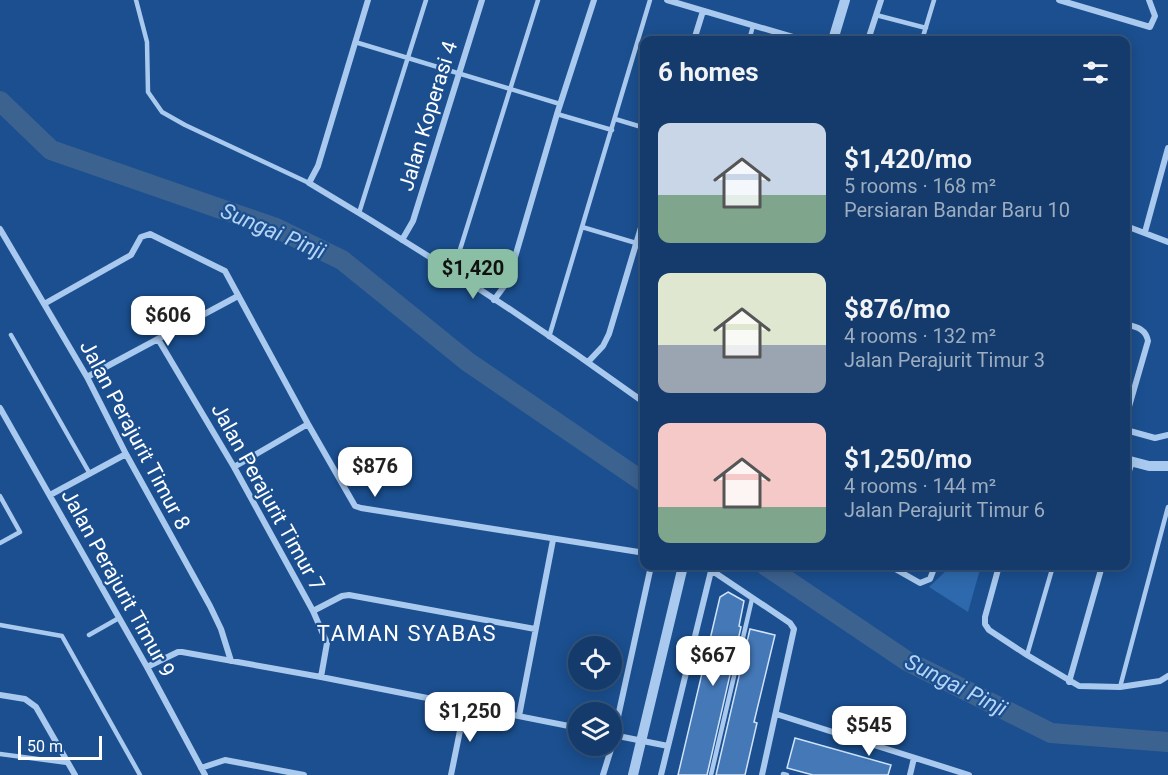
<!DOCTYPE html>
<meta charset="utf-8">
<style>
:root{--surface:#143b6b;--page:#214673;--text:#f1f3f6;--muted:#9dadc1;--line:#33557e;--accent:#8abfa5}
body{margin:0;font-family:Roboto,sans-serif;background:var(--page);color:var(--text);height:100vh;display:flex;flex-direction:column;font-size:22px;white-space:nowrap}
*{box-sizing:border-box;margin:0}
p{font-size:20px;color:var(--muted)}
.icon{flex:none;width:33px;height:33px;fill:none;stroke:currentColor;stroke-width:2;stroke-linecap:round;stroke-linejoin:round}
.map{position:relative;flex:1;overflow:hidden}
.sheet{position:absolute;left:640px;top:36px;width:490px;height:534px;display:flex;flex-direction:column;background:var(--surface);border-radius:12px;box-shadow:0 3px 15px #0003,0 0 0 2px var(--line)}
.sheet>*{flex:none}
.tools{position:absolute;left:568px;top:636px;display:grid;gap:12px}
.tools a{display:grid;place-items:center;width:54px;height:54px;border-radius:50%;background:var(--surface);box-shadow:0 3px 15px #0003,0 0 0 2px var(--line);font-size:30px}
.scale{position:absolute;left:18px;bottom:15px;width:84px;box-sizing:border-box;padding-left:6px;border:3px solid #fff;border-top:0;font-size:16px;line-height:21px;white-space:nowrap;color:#fff;-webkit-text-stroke:4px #1b4f8f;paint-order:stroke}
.price{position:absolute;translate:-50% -51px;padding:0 14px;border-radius:12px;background:#fff;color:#222;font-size:20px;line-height:39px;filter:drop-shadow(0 2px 3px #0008)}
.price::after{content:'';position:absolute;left:50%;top:36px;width:18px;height:14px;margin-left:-9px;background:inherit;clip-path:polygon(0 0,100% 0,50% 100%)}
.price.selected{background:var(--accent);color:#111}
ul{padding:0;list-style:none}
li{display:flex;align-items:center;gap:18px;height:150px;padding:0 18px}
li span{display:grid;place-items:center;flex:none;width:168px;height:120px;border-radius:12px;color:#555}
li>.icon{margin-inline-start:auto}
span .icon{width:72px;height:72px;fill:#fffc;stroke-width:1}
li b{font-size:26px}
h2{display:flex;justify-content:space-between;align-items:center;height:72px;padding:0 18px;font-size:26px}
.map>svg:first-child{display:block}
.green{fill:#2e69ad}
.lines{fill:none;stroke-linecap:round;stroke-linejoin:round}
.river{stroke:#3c6290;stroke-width:20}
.building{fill:#4478b7;stroke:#cfe3fa;stroke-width:1.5}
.service{stroke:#a9c9ee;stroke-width:4.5}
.minor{stroke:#a9c9ee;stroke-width:6}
.tertiary{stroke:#a9c9ee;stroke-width:10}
.labels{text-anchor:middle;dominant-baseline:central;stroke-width:4.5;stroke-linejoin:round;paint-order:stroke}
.street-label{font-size:21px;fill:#fff;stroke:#1b4f8f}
.water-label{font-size:22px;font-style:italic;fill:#b5d3f5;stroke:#1b4f8f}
.neighbourhood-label{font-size:22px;letter-spacing:1.5px;fill:#fff;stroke:#1b4f8f}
</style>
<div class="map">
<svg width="1168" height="775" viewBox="0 0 1168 775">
<rect width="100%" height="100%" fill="#1b4f8f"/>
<path class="green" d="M949,566H981L968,612L929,587L948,569Z"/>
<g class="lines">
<path class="river" d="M0,101L51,150L276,228L342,260L468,362L645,483
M766,566L907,661L1051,733L1168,742"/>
</g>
<path class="building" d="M728,592L744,601L739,626L741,627L707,775H678L720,597Z
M750,629L775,635L754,722L757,723L745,775H716Z
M795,738L891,765L888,775H813L787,768Z"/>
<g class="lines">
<path class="service" d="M136,0L147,42L148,92L162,112L185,125L309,183
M876,15L926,28
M749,40L753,26
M922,40L934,0
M355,42L560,104
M1126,93V97
M557,114L612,130
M615,119L645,128
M359,213L426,0
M582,227L636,243
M453,272L538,0
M11,335L90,474
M549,337L650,0
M0,496L20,532L0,543
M0,625L62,636L140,775
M89,635L119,618
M1027,655L1053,566
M1120,687L1168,507
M0,754L68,763
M783,774L787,775
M711,775L752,599"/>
<path class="minor" d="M368,0L318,166L309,183C424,251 537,325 645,403
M667,0L803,40
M1059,0L1150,27L1155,16L1149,0
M694,40L703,11
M868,40L881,0
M1126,226L1168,242
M0,229L87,377L126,454L210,606L221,629L231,661
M1145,232L1168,148
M402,240L413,221L482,0
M494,300L508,281L557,114L594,0
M44,304L131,255L141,237L150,234L154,236L225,271L308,424L355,506L361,508L645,553
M1126,324C1137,327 1146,329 1148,341L1126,417
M158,339L234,467L313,611L327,643L321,677
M588,362L603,346L609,334L645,214
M87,377L238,296
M0,408L147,667L205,775
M1126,430L1155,438L1168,435
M234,467L308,424
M1126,480L1132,462
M50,495L126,454
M705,566L790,623L794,629L762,775
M890,566L920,583L930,579L935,566
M999,566L985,617V624L989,630L1027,655L1079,686L1120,687L1160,681L1168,676
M313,611L342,596L349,595L535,629
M147,667L178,652H182L321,677L579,728
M1069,682L1102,566
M0,695L25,699L36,707L75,775
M776,714L969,775
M519,716L553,540
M613,735L668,746
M612,744L651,566
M201,768L225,760L304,775
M451,775L465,706
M603,775L612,746
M661,775L711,571
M910,775L914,758"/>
<path class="tertiary" d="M833,40L845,0
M1126,460L1149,466H1168
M633,775L683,566"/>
</g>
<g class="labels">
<g class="street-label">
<text transform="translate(428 116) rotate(-73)">Jalan Koperasi 4</text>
<text transform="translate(135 435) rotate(62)">Jalan Perajurit Timur 8</text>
<text transform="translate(268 497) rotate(61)">Jalan Perajurit Timur 7</text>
<text transform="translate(118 583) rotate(61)">Jalan Perajurit Timur 9</text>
</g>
<g class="water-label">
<text transform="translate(273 231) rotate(23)">Sungai Pinji</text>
<text transform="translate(956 685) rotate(27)">Sungai Pinji</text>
</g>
<g class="neighbourhood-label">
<text x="407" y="633">TAMAN SYABAS</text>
</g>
</g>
</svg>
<div class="tools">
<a><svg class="icon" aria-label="locate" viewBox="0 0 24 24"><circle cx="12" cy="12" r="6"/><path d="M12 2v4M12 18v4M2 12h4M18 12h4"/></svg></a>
<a><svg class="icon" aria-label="layers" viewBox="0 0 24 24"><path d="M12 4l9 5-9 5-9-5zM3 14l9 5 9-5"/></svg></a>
</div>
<div class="scale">50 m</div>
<b class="price selected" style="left:473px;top:300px">$1,420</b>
<b class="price" style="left:168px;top:347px">$606</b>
<b class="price" style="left:375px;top:498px">$876</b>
<b class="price" style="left:713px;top:687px">$667</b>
<b class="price" style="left:470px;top:743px">$1,250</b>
<b class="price" style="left:869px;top:757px">$545</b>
<section class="sheet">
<h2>6 homes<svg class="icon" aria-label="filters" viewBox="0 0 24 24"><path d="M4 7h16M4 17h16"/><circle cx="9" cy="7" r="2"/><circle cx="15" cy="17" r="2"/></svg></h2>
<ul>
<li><span style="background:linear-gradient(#c9d6e8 60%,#7fa58c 0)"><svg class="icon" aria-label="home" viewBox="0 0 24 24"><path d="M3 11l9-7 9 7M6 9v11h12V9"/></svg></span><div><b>$1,420/mo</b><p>5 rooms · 168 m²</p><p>Persiaran Bandar Baru 10</p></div></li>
<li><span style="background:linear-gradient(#dfe7d0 60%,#9aa5b1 0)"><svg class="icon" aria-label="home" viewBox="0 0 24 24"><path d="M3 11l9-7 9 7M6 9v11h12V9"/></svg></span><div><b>$876/mo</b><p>4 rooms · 132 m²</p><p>Jalan Perajurit Timur 3</p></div></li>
<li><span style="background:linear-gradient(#f6c9c9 70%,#7fa58c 0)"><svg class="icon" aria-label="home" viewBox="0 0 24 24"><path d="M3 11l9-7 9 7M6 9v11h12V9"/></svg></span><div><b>$1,250/mo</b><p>4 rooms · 144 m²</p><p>Jalan Perajurit Timur 6</p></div></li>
</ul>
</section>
</div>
